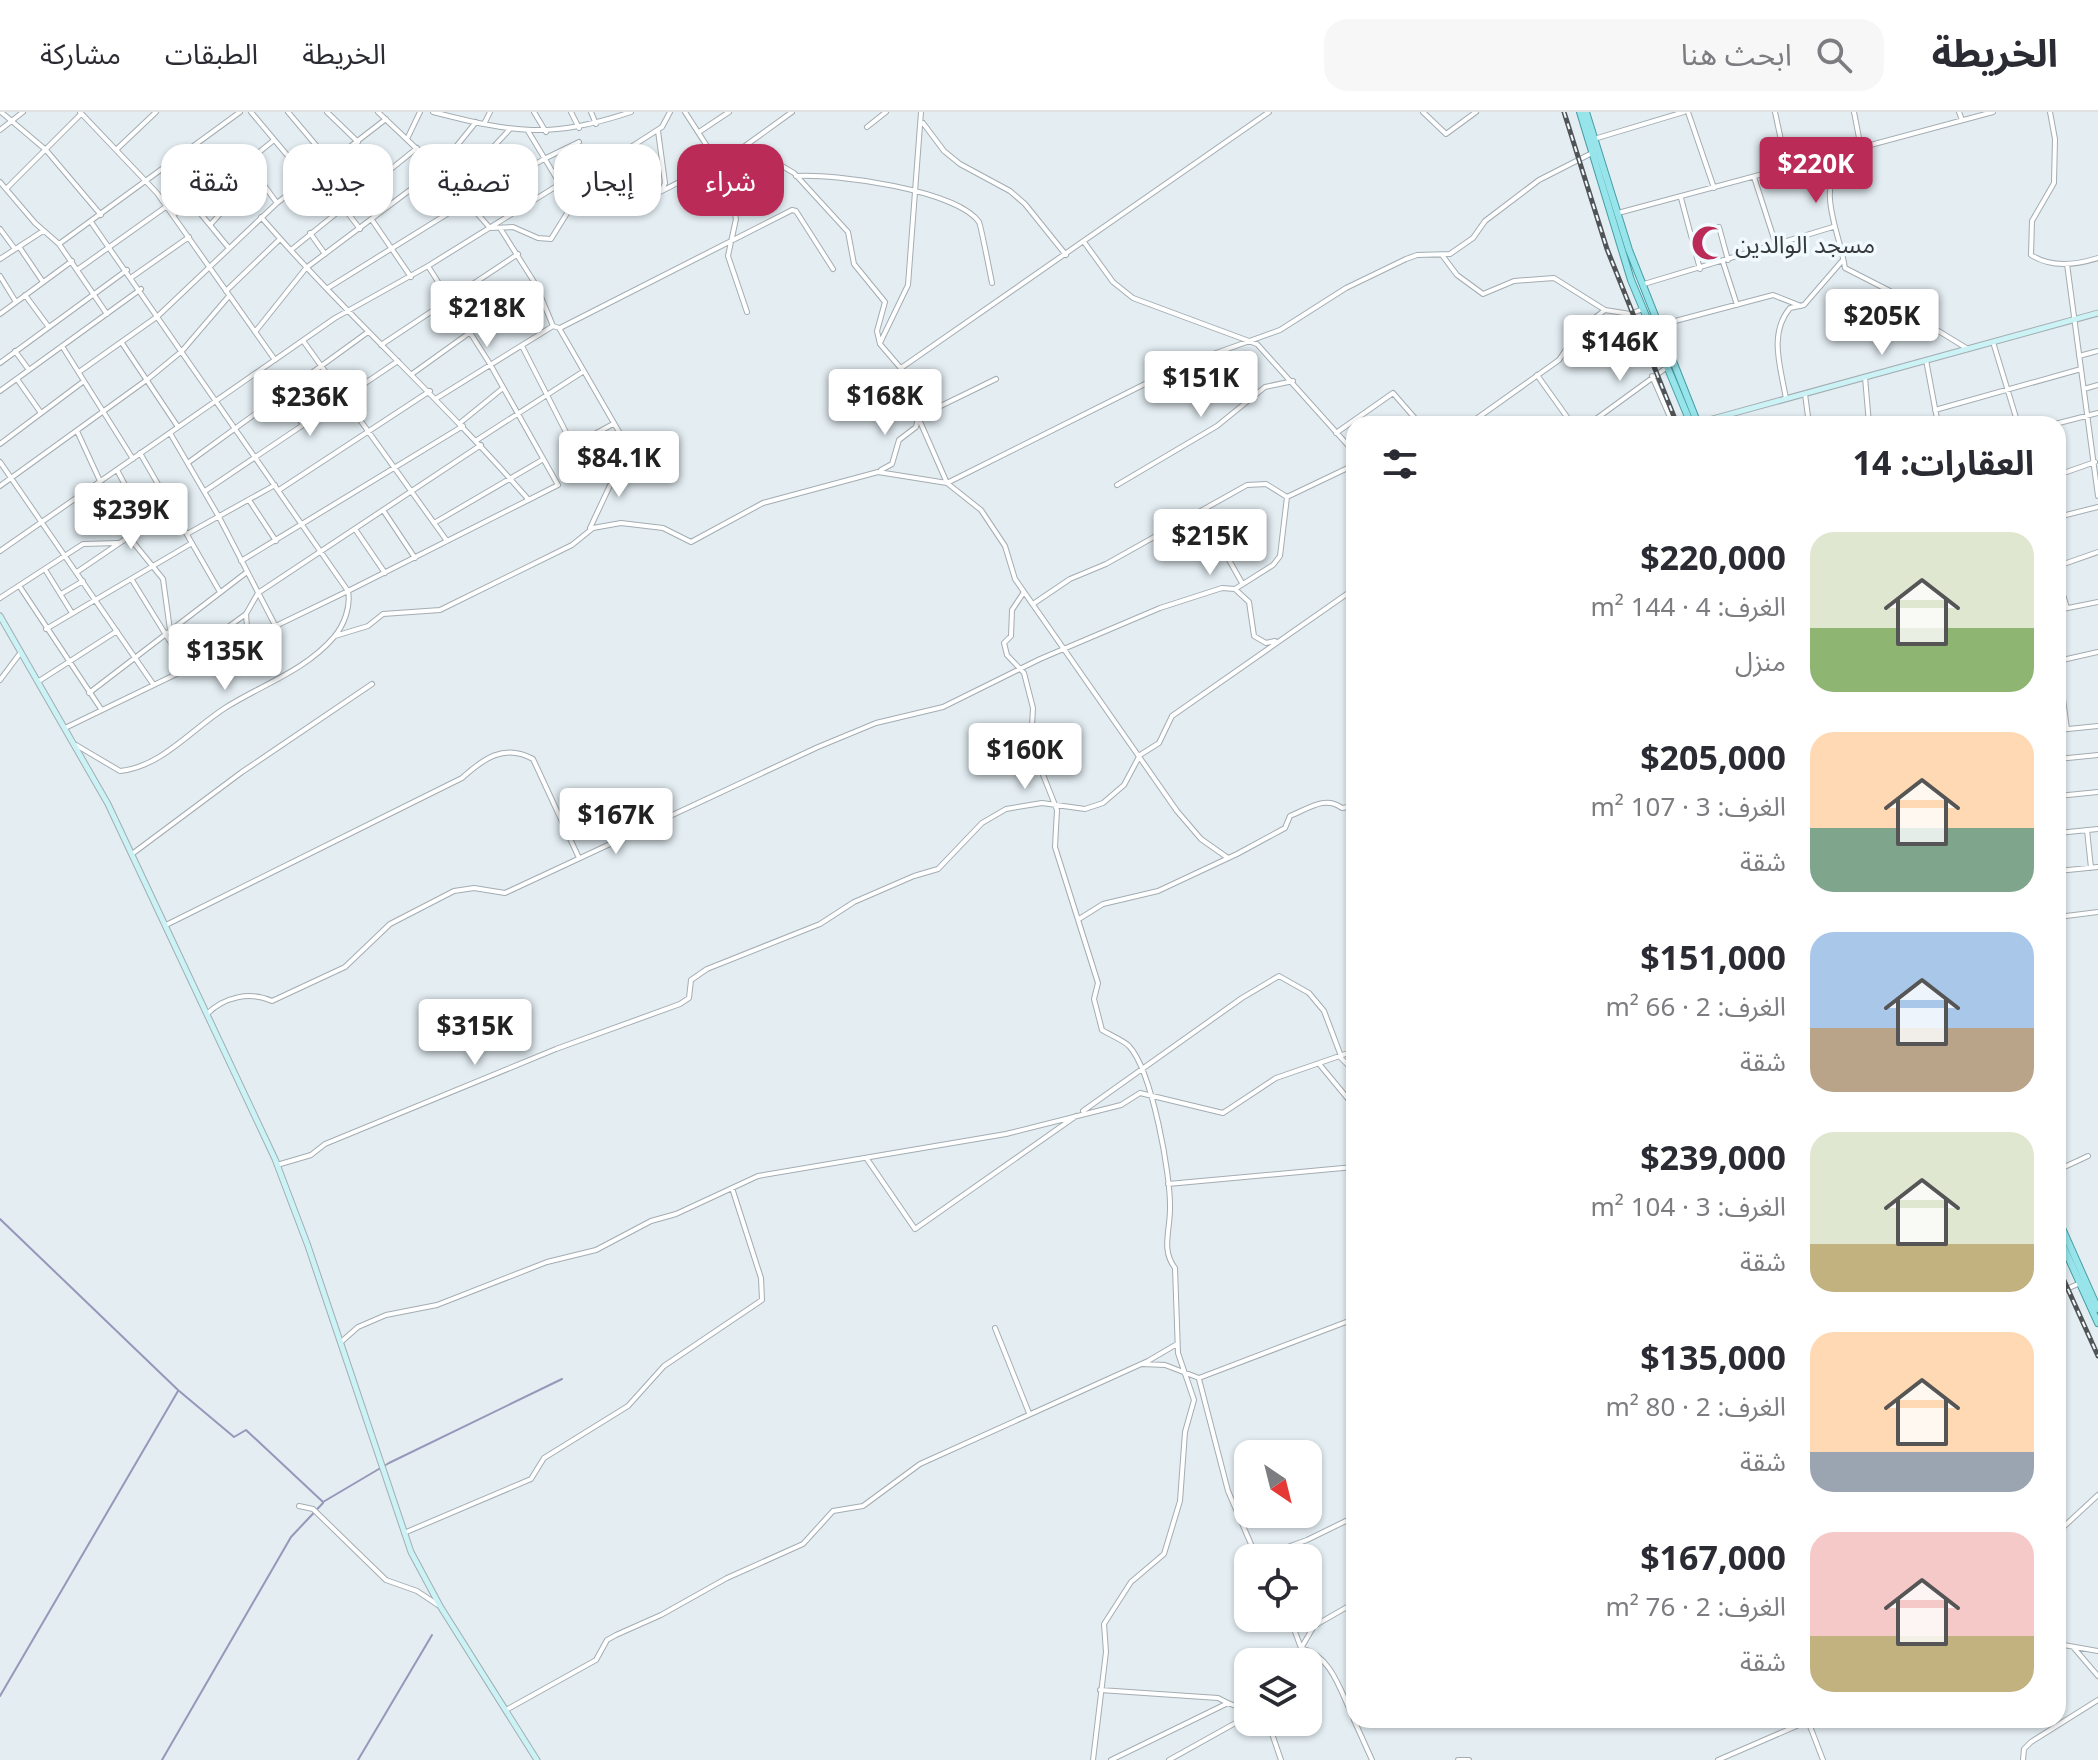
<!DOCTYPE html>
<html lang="ar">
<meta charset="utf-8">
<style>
:root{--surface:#fff;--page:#f7f7f7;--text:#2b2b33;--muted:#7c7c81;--line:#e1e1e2;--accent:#bb2b57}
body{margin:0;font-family:"Noto Sans","Noto Sans Arabic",sans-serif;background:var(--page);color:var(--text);direction:rtl;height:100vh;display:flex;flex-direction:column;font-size:30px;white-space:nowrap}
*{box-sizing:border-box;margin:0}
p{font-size:26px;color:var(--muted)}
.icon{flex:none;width:44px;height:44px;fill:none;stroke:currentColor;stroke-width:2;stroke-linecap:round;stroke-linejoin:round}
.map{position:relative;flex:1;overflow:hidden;direction:ltr}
.drawer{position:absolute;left:1346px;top:304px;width:720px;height:1312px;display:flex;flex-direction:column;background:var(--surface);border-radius:24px;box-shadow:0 2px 6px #0004;direction:rtl}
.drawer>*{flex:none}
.banner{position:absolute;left:24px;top:32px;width:760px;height:72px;direction:rtl;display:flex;gap:16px}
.needle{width:52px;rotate:145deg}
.buttons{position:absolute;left:1234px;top:1328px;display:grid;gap:16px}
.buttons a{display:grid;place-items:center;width:88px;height:88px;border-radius:16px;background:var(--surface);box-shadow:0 2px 6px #0004;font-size:40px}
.price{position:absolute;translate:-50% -68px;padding:0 18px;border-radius:8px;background:#fff;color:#222;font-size:26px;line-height:52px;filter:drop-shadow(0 2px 4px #0008)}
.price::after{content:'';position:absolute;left:50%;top:48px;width:24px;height:18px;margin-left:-12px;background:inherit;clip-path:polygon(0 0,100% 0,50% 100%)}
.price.selected{background:var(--accent);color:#fff}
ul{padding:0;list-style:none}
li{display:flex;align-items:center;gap:24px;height:200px;padding:0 32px}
li span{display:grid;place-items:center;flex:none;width:224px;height:160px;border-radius:24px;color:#555}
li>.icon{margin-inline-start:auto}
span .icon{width:96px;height:96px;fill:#fffc;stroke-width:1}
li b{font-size:34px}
h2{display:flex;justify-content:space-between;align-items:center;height:96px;padding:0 32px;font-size:34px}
.pill{padding:0 28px;border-radius:24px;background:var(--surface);box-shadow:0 2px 6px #0004;font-size:28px;line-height:72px}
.pill.selected{background:var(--accent);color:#fff}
header{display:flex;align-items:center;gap:48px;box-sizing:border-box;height:112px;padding:0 40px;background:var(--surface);border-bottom:2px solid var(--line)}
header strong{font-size:38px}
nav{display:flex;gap:44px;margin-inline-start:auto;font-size:28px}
.search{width:560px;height:72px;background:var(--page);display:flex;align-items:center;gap:20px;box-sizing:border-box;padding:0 28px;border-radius:24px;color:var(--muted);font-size:30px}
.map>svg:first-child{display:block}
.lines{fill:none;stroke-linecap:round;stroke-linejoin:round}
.stream{stroke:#9797b9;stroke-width:2}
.street-casing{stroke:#a3adb2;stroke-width:6}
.secondary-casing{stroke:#a3adb2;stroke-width:7}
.primary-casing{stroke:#489da5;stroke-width:8}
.street{stroke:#fff;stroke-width:4}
.secondary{stroke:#cbf2f5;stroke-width:5}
.primary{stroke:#97e5eb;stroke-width:6}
.rail-casing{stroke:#505457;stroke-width:5}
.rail{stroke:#f1fafe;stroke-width:2;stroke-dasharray:6;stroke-linecap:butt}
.labels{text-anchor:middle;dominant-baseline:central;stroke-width:7;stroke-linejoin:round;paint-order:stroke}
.poi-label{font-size:24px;fill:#363a3c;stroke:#f1fafe;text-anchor:start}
</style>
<header>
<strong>الخريطة</strong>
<div class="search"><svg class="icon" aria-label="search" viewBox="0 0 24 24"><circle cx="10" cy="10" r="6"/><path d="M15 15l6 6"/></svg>ابحث هنا</div>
<nav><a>الخريطة</a><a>الطبقات</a><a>مشاركة</a></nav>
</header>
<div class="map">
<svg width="2098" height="1648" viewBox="0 0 2098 1648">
<rect width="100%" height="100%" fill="#e3edf2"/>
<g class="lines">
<path class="stream" d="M0,1107L178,1278L234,1325L246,1318L323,1390L389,1351L562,1267
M0,1584L178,1279
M162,1648L291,1425L323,1391
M358,1648L432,1523"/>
<g class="street-casing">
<path id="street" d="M1,0L46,38L101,103
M80,0L157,81L275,248
M251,0L308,68
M288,0L331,51
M327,0L358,30
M378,0L438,57L490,116L513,115L538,126L551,127L574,90C628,104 661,79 707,55L727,65L770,47L794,61L848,120L854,152L885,190L877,219L880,232L904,260L918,305L947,371L981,398L1005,434L1015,467L1177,699L1201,727L1228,746
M433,0C515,21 549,27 631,0
M534,0L546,20
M571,0L579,16
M591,0L596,12
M685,0L727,65L736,107L728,144L747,200
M1423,0L1446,22L1476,0
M1688,0L1714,76
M1775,0L1787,56
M1854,0L1861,36
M1959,0L1962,8
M2050,0L2055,27L2054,71L2032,109L2031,143C2052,156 2075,153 2098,146
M923,11L944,39L960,52L1010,79L1025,92L1066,143
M484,12L490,0
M867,15L886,0
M0,18L23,0
M528,19L560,72
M658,19L665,71L662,78
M699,20L729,0
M407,27L420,0
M1594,27L1684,0
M117,37L156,0
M184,40L232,89
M1841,42C1817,85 1838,113 1845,156L1890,179L1927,212L1968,237
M248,51L277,91
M720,52L792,0
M317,61L360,117
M796,64C834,61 957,78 979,110C981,114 990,161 992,171
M1754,65L1776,133
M0,70L35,111L59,132L107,202
M456,75L510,17
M6,77L81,2
M1681,86L1700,157
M191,90L228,135
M470,90L544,47L579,30
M1618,101L1993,0
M174,102L214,74
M261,105C346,203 443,289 528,387
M372,108L411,165
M210,113L241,79L247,50L274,28
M500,116L536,173L553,214L559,216L633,344L632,352L613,367L590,416
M0,117L15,137
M310,121L325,142
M1691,123L1719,115L1728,148
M1084,130L1113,170L1133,186L1257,232L1354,340
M59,132L240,0
M20,136L43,170
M291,138L417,36
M1442,143L1457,163L1483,182L1514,169L1554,166L1605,198L1630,202L1643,197
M0,147L43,119
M1723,150L1737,193
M2067,152L2098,384
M77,158L167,94
M0,164L16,190
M132,165L189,125
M1644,172L1833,115
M328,176L468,89
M226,179L280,127
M25,183L48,214
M0,202L72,149
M1660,213L1773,183L1801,194
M560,216L792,98L796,99L833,157
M255,220L306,156L438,57L476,10
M304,230L447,429
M1993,230L2018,312
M122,231L178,315
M880,231L908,173L921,0
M381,233L518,142
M62,234L133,347
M522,234L573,334L613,312
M15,239L29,258
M2079,244L2098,239
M1926,248L1938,312
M0,251L127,158
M901,256L1269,0
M79,260L158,204L277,91L386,7
M412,262L536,173
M1537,263L1572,312
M1652,264L1673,312
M1865,265L1869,312
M17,267L41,301
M2084,277L2098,273
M0,279L141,177
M281,280L303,313
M1805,282L1809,312
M437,286L553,214
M1786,287C1781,256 1768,222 1790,196L1804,193L1842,149
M1935,298L2081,257
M460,311L503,276
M1469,312L1559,248L1579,218L1605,198
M1589,312L1666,256
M2055,312L2098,301
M77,319L100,369
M170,321L219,405L276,515
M1336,321L1393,281L1420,312
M477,328L584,259
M0,332L84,269
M140,341L220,480
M0,350L153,572
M189,350L368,220
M117,358L146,412
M881,358L892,352L899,328L916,315L918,305L996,267
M2058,363L2095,350
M1117,373L1217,314L1265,275L1293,269
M0,374L148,267L182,239L229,184
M279,378L430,279
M205,379L398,249
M249,388L276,429
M383,398L415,446
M1202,400L1242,471
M2058,405L2098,395
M434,411L542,348
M355,417L385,461
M187,422L275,373
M128,424L163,467L170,518
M0,439L335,206L428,154L560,72L631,35L662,15L670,0
M241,449L463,314
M2058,454L2098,440
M46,459L72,501
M77,460L171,396
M2058,466L2067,496
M132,468L187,557
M20,475L101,597
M1235,477L1249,490L1254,524L1266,531L1275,529
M1024,480L1012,498L1011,524L1004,531L1007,543L1024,561L1033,596L1032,614L1041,633L1038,650L1057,698L1055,735L1098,871L1094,887L1102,918C1110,923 1123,928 1129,934C1152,959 1171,1063 1170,1097C1170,1119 1161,1138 1175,1156L1178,1241L1194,1288L1185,1320L1180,1389L1164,1442L1131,1470L1104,1512L1106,1540L1093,1648
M61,482L83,469
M0,486L83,432L118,431
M1033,492L1070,467L1106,452L1247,373L1266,372L1287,385
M2058,498L2098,490
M246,502L248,528
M46,517L192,431
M227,517L235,534
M335,524L368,514L383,502L440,498L572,433L593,416L621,411L663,416L691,430L763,391L878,360L947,371L1183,253L1280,218L1346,176L1406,147L1417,143L1450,142L1473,126L1485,109L1539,68L1592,41
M183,548L246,502L258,481L481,333
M2058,549L2067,617
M2058,549L2098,540
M0,568L21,540
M39,569L117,519
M89,581L247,460
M65,616L348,479L558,373L490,252L428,154
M2058,618L2098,614
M76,633L120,659C161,655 192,617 225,596C261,573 305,559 334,525C344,513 351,495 348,479L91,110
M2058,647L2098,643
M2058,684L2098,680
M2087,718L2091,756
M2058,721L2098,717
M2059,721L2061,758
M132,742L242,660L372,572
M2058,759L2098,755
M2058,805L2098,800
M1079,807L1103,792L1158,779L1237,742L1285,716L1290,704C1308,697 1325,683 1342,696L1354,694
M166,813L462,666C483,647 504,631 533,647L579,746
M207,902C224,885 250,879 272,889L345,855L390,812L454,779L474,776L505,781L818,635L876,611L943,595L1040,547L1160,496L1222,476L1235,477L1273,453L1280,444L1287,385L1354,353
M1340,945L1354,959
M1320,953L1349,988L1354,1003
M1083,999L1242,886L1279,864L1309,881L1324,899L1341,944
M867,1047L915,1117L1076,1004
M277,1053L311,1043L325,1032L556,937L680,892L689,886L691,868L707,857L820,812L854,790L914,764L938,757L982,711L1006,697L1042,691L1085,697L1103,691L1124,673L1140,643L1159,631L1172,604L1354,477
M2058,1058L2088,1044
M1168,1072L1354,1055
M2058,1181L2080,1171
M995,1216L1029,1301
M341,1230L358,1215L386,1203L437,1193L547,1150L596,1138L651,1109L676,1102L758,1064L1006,1022L1121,993L1140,981L1223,1001L1276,966L1354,939
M1142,1252L1165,1253L1199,1266L1354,1207
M1199,1267L1228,1379L1257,1446
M299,1394L313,1397L386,1468L417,1479L438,1493
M2058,1420L2098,1383
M404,1421L531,1367L544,1346L628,1294L664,1254L762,1188L761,1166L732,1076
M1257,1446L1307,1428L1354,1405
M1290,1506L1301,1536
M2058,1532L2098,1539
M1301,1536C1333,1545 1340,1579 1354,1607
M2074,1536L2098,1564
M1293,1550L1314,1514L1354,1491
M1100,1578L1218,1586L1228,1591
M506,1598L596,1548L607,1528L616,1523L661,1503L727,1466L803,1432L833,1399L863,1394L920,1352L1148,1249L1177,1232
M1354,1608L1372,1648
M1808,1609L1823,1648
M1268,1610L1281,1648
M1111,1648L1228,1591L1248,1599
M1169,1648L1248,1604
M1458,1648H1469
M1718,1648L1808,1609
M2023,1648L2024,1637L2031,1630L2098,1588"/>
</g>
<g class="secondary-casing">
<path id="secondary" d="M1698,311L2098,201
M0,504L108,692L275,1047L308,1134L411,1440L440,1494L537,1648"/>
</g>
<g class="primary-casing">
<path id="primary" d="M1580,0L1631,168L1691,312
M1586,0L1629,138L1698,312
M2058,1107L2098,1197
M2058,1123L2098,1211"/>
</g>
<use href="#street" class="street"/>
<use href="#secondary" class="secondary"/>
<use href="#primary" class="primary"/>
<g class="rail-casing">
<path id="rail" d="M1564,0L1607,137L1677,312
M2058,1155L2098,1244"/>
</g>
<use href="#rail" class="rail"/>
</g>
<defs>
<g id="mosque-bare" transform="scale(2.76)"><path d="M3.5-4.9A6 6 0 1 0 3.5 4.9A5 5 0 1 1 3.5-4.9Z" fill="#bb2b57" stroke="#f1fafe" stroke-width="2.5" paint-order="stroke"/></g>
</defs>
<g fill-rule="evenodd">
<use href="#mosque-bare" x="1709" y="131"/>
</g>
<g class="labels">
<g class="poi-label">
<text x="1735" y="131">مسجد الوالدين</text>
</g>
</g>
</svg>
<div class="buttons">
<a><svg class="needle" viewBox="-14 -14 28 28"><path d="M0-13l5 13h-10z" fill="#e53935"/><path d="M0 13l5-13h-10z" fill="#7c7c81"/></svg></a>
<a><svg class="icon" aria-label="locate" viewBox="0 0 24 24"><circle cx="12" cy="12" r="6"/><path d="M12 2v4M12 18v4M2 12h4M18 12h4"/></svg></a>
<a><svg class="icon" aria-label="layers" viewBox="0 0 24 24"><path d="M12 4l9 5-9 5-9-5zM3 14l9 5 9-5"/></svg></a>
</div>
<b class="price selected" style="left:1816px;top:93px">$220K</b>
<b class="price" style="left:487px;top:237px">$218K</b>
<b class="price" style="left:1882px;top:245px">$205K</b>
<b class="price" style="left:1620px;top:271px">$146K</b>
<b class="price" style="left:1201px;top:307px">$151K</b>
<b class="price" style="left:885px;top:325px">$168K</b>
<b class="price" style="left:310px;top:326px">$236K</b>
<b class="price" style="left:619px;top:387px">$84.1K</b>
<b class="price" style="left:131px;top:439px">$239K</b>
<b class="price" style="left:1210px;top:465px">$215K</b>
<b class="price" style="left:225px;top:580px">$135K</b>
<b class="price" style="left:1025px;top:679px">$160K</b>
<b class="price" style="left:616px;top:744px">$167K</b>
<b class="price" style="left:475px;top:955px">$315K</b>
<div class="banner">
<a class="pill selected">شراء</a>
<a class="pill">إيجار</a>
<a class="pill">تصفية</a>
<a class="pill">جديد</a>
<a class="pill">شقة</a>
</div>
<section class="drawer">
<h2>العقارات: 14<svg class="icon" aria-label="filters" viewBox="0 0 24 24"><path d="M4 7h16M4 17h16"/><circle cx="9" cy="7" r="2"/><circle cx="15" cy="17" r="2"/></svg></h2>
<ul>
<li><span style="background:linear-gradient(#dfe7d0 60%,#8fb573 0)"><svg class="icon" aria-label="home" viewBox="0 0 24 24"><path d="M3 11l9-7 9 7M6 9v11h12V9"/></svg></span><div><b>$220,000</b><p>الغرف: 4 · 144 m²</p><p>منزل</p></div></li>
<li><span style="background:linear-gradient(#ffd9b3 60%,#7fa58c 0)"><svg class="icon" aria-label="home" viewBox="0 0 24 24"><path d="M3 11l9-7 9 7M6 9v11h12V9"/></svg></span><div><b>$205,000</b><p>الغرف: 3 · 107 m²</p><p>شقة</p></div></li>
<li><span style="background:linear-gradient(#a9c7e8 60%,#b9a48a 0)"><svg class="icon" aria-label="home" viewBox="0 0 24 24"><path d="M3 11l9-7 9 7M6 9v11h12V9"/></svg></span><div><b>$151,000</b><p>الغرف: 2 · 66 m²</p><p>شقة</p></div></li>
<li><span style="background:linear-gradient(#dfe7d0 70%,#c2b280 0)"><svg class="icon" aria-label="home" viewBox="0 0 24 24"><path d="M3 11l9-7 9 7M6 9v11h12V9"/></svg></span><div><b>$239,000</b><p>الغرف: 3 · 104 m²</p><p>شقة</p></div></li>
<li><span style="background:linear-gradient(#ffd9b3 75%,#9aa5b1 0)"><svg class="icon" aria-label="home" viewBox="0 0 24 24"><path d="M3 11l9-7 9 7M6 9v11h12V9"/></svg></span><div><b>$135,000</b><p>الغرف: 2 · 80 m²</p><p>شقة</p></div></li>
<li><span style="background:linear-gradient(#f6c9c9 65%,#c2b280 0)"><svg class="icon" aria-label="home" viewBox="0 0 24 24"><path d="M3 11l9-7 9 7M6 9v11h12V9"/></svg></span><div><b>$167,000</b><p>الغرف: 2 · 76 m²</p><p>شقة</p></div></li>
</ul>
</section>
</div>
